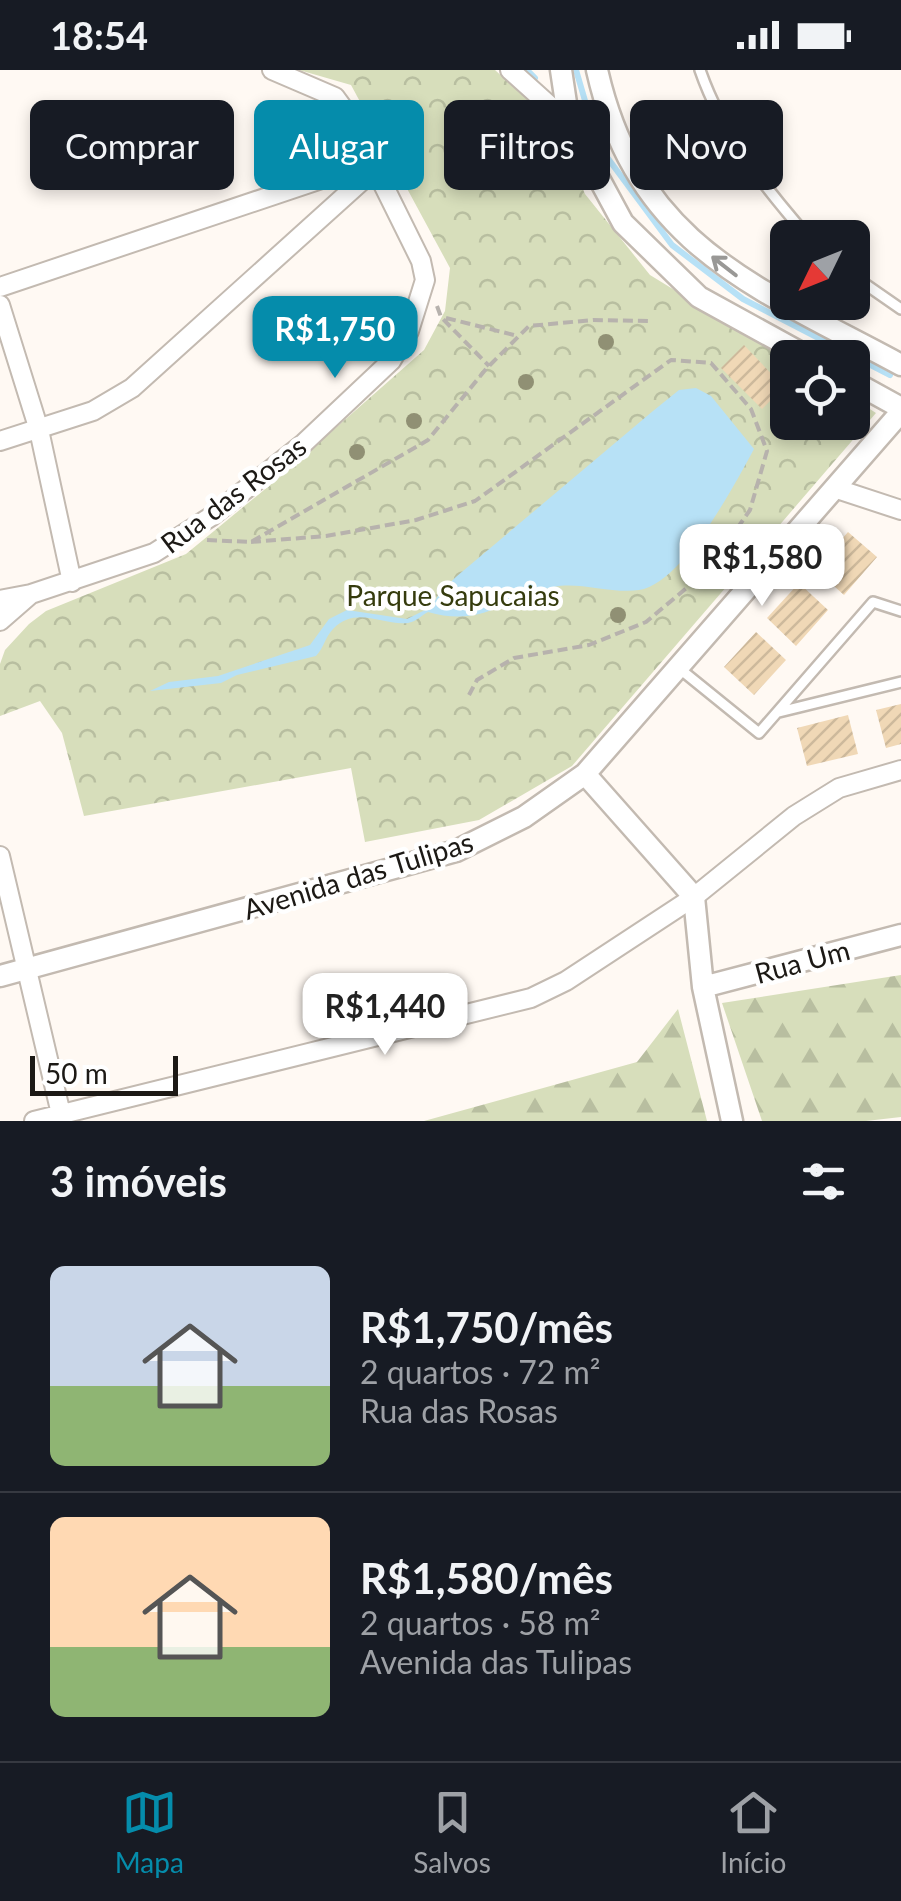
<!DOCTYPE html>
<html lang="pt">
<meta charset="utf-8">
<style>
:root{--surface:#171b24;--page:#242831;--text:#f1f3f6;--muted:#9ea1a6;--line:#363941;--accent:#058cab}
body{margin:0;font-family:Lato,sans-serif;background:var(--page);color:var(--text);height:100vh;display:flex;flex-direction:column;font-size:38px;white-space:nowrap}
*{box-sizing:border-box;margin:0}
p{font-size:32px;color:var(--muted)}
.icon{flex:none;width:55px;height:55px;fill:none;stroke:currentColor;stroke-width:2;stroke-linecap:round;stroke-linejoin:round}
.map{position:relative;height:1051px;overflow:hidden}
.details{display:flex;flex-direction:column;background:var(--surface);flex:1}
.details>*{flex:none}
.hud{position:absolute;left:30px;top:30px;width:842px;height:90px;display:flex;gap:20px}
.needle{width:65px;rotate:227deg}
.tools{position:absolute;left:770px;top:150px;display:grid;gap:20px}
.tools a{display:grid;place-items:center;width:100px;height:100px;border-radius:15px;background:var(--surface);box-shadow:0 5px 15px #0003;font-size:50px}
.scale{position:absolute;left:30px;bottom:25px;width:148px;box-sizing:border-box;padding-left:10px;border:5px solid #1c1915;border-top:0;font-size:28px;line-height:35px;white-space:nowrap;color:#1c1915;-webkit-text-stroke:8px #fff;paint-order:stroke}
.price{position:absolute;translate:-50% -85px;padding:0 22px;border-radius:20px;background:#fff;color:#222;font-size:32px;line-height:65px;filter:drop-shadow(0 2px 5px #0008)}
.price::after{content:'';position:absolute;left:50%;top:60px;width:30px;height:22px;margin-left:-15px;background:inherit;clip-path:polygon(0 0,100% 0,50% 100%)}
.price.on{background:var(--accent);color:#fff}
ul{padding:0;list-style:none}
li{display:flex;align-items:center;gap:30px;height:250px;padding:0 50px}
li+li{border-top:2px solid var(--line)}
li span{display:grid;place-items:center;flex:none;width:280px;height:200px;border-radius:15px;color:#555}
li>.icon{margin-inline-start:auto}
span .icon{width:120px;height:120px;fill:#fffc;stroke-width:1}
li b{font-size:42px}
h2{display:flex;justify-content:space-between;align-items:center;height:120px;padding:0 50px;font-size:42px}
.chip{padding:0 35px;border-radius:15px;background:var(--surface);box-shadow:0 5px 15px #0003;font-size:35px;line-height:90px}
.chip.on{background:var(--accent);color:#fff}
.status{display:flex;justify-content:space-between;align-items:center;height:70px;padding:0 50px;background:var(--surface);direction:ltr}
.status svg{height:28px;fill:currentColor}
.tab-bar{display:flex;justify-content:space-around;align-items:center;height:140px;border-top:2px solid var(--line);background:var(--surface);font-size:28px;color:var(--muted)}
.tab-bar a{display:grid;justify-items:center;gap:5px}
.tab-bar .on{color:var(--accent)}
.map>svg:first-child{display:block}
.forest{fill:url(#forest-firs)}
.park{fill:url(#park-crowns)}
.water{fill:#b7e1f6}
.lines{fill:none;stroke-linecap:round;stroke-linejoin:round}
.stream{stroke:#b7e1f6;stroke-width:6}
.building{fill:url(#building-hatch)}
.service-casing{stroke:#c3bab1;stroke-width:14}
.minor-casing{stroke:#c3bab1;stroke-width:22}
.tertiary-casing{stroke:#c3bab1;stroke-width:25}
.path{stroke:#b7b2ad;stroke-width:4;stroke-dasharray:10 5;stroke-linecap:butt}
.service{stroke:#fff;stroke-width:9}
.minor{stroke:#fff;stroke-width:18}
.tertiary{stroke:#fff;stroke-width:20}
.tree{fill:#909074}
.oneway{stroke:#999896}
.labels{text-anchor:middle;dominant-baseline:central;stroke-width:9;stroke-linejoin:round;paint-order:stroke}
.street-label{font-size:28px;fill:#1c1915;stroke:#fff}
.park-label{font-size:28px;fill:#353b0d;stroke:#fff}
</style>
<div class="status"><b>18:54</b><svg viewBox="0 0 49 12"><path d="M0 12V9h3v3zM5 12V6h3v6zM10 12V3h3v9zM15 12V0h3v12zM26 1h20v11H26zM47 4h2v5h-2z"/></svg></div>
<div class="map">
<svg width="901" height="1051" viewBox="0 0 901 1051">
<defs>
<pattern id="forest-firs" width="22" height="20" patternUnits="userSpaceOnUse" patternTransform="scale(2.5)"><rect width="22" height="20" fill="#d7debb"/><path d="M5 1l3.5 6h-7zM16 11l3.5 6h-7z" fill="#b8bea0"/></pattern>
<pattern id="park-crowns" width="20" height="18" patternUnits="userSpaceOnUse" patternTransform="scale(2.5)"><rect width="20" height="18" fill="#d7debb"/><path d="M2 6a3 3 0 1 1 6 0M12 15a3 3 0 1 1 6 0" fill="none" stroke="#b8bea0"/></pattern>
<pattern id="building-hatch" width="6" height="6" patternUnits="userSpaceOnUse" patternTransform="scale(2.5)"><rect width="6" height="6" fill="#f0d8b6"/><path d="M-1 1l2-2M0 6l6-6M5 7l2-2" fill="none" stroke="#cdb99c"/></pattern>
</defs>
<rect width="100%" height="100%" fill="#fff9f3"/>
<path class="forest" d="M901,905V1047L866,1051H762L722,933Z
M678,939L707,1051H424L637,992Z"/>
<path class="park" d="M299,0H495L554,54L585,124L650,205L787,289L788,352H852L853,328L876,343L572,696L479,750L365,772L351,698L84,746L62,663L40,631L0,646V594L5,580L29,554L46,541L186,484L281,406L424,280L445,241L450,198L351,15Z"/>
<path class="water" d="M696,318L711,326L754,379C734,416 682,514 639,520C612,524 577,511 554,517C506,528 481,558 428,542C422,545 416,552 408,553C382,556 357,535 333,559C325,567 324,578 316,586L237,605L221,613L150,621L169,612L218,606L310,575L329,549L347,540L407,549L431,537L441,521L457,506L653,341L679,320Z"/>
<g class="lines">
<path class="stream" d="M527,0L535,8
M576,0L598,75L672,175L743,229L890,305"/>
</g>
<path class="building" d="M744,275L784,317L762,339L721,298Z
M848,462L877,487L844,525L815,499Z
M799,513L828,540L796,576L767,548Z
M756,562L786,590L754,625L724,597Z
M901,634V674L886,678L876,640Z
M848,645L858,684L807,696L797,658Z"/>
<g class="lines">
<g class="service-casing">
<path id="service" d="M700,0C722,64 765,118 809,168
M852,205L901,239
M680,599L759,663L873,532L901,541
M779,642L901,612"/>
</g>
<g class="minor-casing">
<path id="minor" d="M510,0L569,53
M0,217L372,92
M0,235L39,360L72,512
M0,371L93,341L132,318L376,98
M834,418L901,440
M0,530L31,524
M0,551L31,524L154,483L212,446L304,373L391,291L409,261L425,210L421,191L372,92L362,64L335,27L272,0
M0,786L61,1044
M34,1051L531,928L566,911L694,827L794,746L839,718L901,700"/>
</g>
<g class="tertiary-casing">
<path id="tertiary" d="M561,0L569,53L623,153L699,227L810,288
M597,0C637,177 757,217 901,295
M852,311L901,338
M585,704L694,827L703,917L732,1051
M0,906L456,781L524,747L585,704L901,342
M703,917L901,865"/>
</g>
<path class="path" d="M437,236L441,247L489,296
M446,248L518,266
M207,470L251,472L428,370L486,299L529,256L593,250L649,251
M251,472L326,466L416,450L475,431L671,290L711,293L751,339L767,381L750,440L708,500L646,552L589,575L514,588L477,610L469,625"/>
<use href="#service" class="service"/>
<use href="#minor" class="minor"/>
<use href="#tertiary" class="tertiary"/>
</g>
<g class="tree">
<circle cx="606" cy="272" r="8"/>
<circle cx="526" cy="312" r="8"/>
<circle cx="414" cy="351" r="8"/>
<circle cx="357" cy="382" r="8"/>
<circle cx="618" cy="545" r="8"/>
</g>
<defs><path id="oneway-shaft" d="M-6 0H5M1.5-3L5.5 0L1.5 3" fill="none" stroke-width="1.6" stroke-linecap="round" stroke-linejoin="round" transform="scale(2.5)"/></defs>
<use class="oneway" href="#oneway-shaft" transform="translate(724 196) rotate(-142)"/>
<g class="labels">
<g class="street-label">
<text transform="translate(233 424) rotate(-37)">Rua das Rosas</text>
<text transform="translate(358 805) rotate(-17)">Avenida das Tulipas</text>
<text transform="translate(802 891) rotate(-15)">Rua Um</text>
</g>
<g class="park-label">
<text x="453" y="525">Parque Sapucaias</text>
</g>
</g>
</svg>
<div class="tools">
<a><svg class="needle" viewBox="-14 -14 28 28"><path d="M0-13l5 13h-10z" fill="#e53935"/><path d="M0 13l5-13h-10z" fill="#9ea1a6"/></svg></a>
<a><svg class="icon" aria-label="locate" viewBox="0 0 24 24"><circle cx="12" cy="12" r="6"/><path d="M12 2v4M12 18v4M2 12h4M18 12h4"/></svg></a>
</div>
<div class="scale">50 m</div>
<b class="price on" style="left:335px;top:311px">R$1,750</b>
<b class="price" style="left:762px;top:539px">R$1,580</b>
<b class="price" style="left:385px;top:988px">R$1,440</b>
<div class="hud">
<a class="chip">Comprar</a>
<a class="chip on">Alugar</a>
<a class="chip">Filtros</a>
<a class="chip">Novo</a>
</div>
</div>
<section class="details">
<h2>3 imóveis<svg class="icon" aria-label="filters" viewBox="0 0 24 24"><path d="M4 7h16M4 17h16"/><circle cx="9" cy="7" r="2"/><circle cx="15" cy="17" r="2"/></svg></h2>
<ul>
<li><span style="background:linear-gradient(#c9d6e8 60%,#8fb573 0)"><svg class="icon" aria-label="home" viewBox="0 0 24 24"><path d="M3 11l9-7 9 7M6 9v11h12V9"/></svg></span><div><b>R$1,750/mês</b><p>2 quartos · 72 m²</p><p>Rua das Rosas</p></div></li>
<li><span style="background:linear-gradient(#ffd9b3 65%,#8fb573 0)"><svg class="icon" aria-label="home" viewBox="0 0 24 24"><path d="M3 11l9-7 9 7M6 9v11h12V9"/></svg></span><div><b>R$1,580/mês</b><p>2 quartos · 58 m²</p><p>Avenida das Tulipas</p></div></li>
</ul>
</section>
<nav class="tab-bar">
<a class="on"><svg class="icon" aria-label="map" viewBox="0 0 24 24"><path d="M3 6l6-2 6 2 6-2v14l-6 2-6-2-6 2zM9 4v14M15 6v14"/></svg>Mapa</a>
<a><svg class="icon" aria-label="saved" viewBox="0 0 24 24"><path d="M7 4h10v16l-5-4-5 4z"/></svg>Salvos</a>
<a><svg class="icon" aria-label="home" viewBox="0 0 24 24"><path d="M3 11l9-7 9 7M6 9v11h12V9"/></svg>Início</a>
</nav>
